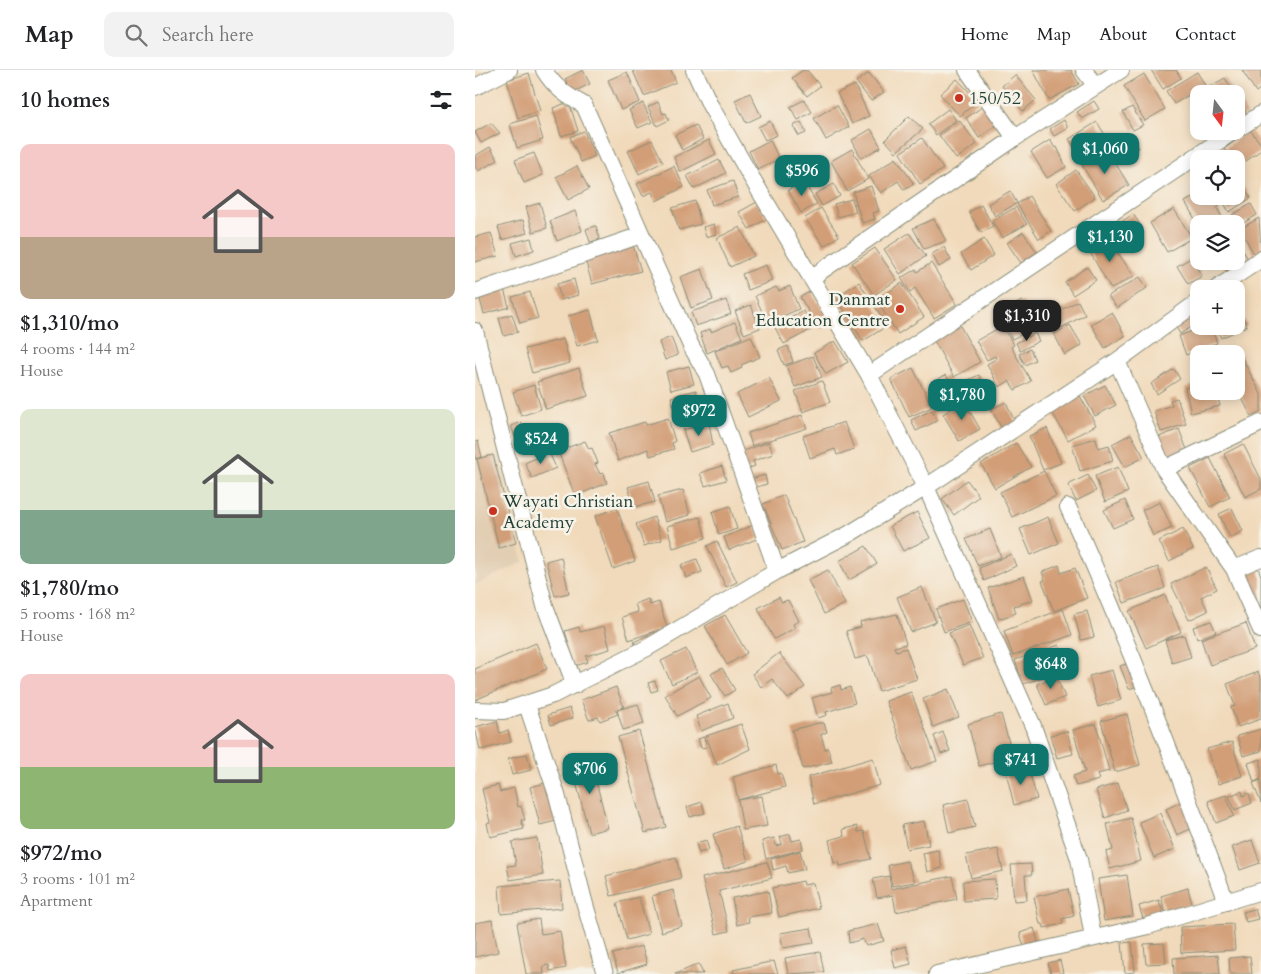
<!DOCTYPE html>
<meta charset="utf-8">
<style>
:root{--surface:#fff;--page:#f2f2f2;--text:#202124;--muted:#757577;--line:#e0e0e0;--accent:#0f766e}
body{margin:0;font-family:Cardo,serif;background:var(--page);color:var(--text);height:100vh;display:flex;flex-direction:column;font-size:19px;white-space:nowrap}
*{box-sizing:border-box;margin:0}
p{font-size:16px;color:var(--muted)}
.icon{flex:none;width:28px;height:28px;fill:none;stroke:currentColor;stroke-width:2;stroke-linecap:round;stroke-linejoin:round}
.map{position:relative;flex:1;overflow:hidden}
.drawer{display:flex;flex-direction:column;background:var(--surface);width:475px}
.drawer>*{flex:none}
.needle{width:32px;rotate:165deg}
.controls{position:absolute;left:715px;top:15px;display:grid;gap:10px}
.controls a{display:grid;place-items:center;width:55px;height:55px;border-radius:10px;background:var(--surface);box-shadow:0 2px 12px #0003;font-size:25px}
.price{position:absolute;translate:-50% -42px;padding:0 11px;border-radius:10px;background:var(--accent);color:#fff;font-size:16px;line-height:32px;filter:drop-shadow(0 1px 2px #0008)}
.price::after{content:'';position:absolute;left:50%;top:30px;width:15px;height:11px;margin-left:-8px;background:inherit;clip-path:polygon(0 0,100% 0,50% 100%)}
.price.active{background:#222;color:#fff}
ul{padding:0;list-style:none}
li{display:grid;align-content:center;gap:10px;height:265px;padding:0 20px}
li span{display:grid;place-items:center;height:155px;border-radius:10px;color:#555}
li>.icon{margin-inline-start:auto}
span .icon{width:90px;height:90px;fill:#fffc;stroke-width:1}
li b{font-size:21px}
h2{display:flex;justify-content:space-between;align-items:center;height:60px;padding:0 20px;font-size:21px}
header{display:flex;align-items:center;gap:30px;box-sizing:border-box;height:70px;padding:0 25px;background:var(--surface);border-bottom:1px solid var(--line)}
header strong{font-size:24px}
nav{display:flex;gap:28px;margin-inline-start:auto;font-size:18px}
.search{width:350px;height:45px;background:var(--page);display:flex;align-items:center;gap:12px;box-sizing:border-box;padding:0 18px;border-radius:10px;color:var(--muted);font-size:19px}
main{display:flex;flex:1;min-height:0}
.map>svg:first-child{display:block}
.built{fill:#e1ceb3}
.building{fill:#d29e77}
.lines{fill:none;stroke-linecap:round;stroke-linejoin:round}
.street-casing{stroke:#888c78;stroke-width:18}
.street{stroke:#fff;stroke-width:16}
.poi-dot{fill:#c8321e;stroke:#f7f3e8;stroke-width:2}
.labels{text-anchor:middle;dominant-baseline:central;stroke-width:5;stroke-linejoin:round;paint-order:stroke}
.poi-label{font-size:18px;fill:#1f3d34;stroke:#f7f3e8;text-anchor:start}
</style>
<header>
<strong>Map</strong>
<div class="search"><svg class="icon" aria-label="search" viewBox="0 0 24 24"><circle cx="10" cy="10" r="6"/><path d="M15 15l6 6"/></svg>Search here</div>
<nav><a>Home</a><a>Map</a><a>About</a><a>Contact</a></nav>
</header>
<main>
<section class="drawer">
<h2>10 homes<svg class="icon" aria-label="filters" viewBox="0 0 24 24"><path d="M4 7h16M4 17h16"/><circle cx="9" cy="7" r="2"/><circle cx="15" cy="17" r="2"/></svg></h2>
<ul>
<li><span style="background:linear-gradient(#f6c9c9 60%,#b9a48a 0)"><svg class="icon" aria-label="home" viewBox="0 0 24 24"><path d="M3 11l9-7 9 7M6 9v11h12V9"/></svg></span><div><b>$1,310/mo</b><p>4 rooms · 144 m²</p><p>House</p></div></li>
<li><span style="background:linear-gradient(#dfe7d0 65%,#7fa58c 0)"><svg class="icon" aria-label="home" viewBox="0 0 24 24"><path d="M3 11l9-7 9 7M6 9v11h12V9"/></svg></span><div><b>$1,780/mo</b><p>5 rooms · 168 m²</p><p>House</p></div></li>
<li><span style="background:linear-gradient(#f6c9c9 60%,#8fb573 0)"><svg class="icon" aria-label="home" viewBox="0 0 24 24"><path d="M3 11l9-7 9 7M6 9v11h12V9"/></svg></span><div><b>$972/mo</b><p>3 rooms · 101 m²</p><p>Apartment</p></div></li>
</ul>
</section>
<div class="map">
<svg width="786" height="904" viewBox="0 0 786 904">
<rect width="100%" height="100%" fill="#f7f3e8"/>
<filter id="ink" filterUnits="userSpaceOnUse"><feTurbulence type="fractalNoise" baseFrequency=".02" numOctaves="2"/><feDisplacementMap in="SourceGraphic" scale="10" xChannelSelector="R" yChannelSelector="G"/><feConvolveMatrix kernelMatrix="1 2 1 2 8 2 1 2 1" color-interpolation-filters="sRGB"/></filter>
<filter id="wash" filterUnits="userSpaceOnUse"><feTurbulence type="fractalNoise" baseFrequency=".0096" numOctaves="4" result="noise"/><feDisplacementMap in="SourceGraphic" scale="20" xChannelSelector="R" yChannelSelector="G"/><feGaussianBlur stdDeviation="1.12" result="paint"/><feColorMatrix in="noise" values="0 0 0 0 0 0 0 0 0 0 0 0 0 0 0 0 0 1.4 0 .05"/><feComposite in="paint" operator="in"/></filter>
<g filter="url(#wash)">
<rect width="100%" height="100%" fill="#f1dabb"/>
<path class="built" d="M23,384L48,492L0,515V390Z"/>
<g id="blocks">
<path class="building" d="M108,0L115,14L96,23L90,9Z
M161,0H196L201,12L169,26L158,1Z
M328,0H332L345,16L332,26L317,8Z
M558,0H596L604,14L574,30Z
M676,0H701L706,8L688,19Z
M767,0H786V18L781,22Z
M152,2L165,32L146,40L133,10Z
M722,2L730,15L699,34L691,21Z
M54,3L65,41L43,48L32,10Z
M394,3L409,22L396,31L381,12Z
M669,4L690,39L670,51L649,16Z
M540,5L561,30L548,41L527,16Z
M750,8L760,24H731L729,20Z
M482,9L503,31L485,46L465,24Z
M380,15L394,46L377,54L362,23Z
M275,23L286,46L271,53L260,30Z
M761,26L772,44L761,50Z
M329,30L337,42L323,50L315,37Z
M619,31L624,39L607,49L602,42Z
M94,32L103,61L86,66L78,38Z
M183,32L188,44L191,43L194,50L182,56L173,37Z
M168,33L177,52L163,58L154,40Z
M362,35L374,57L351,70L339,48Z
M510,35L523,54L504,68L491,48Z
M657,37L668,55L658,60L648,42Z
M473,39L481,50L461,65L453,54Z
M61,46L68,70L42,78L35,54Z
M434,46L448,59L421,82L410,70Z
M484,50L502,74L481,89L464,65Z
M589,50L593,58L579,66L575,59Z
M295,51L302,65L290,70L283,57Z
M326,52L331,63L324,66L318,56Z
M622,52L635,73L607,90L594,69Z
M16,53L25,63L6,73L0,62Z
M221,55L228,69L207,80L200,65Z
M396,59L406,77L386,88L377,70Z
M775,60L786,74V80L763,97L761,89H756L749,79Z
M109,61L120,86L106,92L95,67Z
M656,64L664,78L649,87L641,73Z
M447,68L468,99L445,114L425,83Z
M177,70L188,92L164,104L153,81Z
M234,70L241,84L205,102L199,87Z
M295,70L304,89L283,100L274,81Z
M575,70L580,78L582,77L591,97L572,108L556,82Z
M15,77L23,90L3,101L0,97V86Z
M377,79L393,109L372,121L356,91Z
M632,80L654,115L628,130L607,95Z
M59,83L68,105L49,113L40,90Z
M421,88L439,114L429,120L423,111L406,123L394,106Z
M244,90L251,103L219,119L212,106Z
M102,96L114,119L93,130L81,107Z
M199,96L209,117L181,131L177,122L168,126L162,114Z
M601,100L620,127L600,141L581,114Z
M761,106L776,128L754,142L745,126H761Z
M258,111L263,127L237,135L232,120Z
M329,112L342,134L326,143L313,120Z
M359,114L365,126L347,136L340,124Z
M396,116L404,141L398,143L400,149L387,153L378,122Z
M535,121L542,133L520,146L513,134Z
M724,124V126L727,127L735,126L739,133L742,131L745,136L742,138L747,147L736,154H723L710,132Z
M554,126L576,161L564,169L542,134Z
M377,129L381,142L363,147L359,134Z
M220,131L226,154L204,160L197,138Z
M282,132L292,149L274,159L264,142Z
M65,133L72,158L58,162L51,137Z
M776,134L782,145L763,156L757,145Z
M506,135L518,156L506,163L494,142Z
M541,137L552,154L527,168L517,151Z
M346,138L364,166L349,176L330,148Z
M699,139L717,168L692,182L675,153Z
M100,141L107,161L82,171L75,151Z
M658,144L667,157L660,162L666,169L656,176L642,155Z
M784,148L786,180L779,184L765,159Z
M459,149L471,171L449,179L438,158Z
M48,150L52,163L27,170L23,157Z
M239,154L241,164L231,167L228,157Z
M121,156L125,169L115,172L111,159Z
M265,157L279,186L255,197L242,168Z
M548,162L562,182L546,193L532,173Z
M16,163L23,186L0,192V167Z
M434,163L451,186L425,204L409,179Z
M631,166L659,206L636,219L612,177Z
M56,168L59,180L41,186L37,173Z
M509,169L519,185L496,200L486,184Z
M761,169L773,189L752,202L745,191H761Z
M158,175L166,201L117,214L110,189Z
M469,177L476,190L464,197L457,184Z
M400,178L422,210L399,225L377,193Z
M716,188L727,206L713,214L702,196Z
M456,193L482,234L459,248L440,218L435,222L426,208L441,199L442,202Z
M291,195L297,211L273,220L267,204Z
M612,197L621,210L598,225L590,212Z
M227,199L238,230L216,238L205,207Z
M665,207L672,218L642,238L633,226Z
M99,209L103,225L86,230L82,214Z
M384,212L412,256L388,271L361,227Z
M427,213L449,247L423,264L401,230Z
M315,216L324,239L292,253L280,226L301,217L304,221Z
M29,219L34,237L9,244L4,226Z
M336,221L355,253L344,259L325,227Z
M55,222L63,248L45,253L37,227Z
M251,230L256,244L221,256L216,242Z
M547,231L560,258L537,269L524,242Z
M603,231L610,245L584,259L576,245Z
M276,235L285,258L269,264L260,241Z
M763,238L772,256L746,268L740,256H761Z
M115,240L123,270L102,276L93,246Z
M329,241L339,258L309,274L299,256Z
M637,242L650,266L630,278L616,254Z
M722,242L724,252L705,264L701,257Z
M37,244L43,262L29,266L24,248Z
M260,252L267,268L232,283L225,263L235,259L236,262Z
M484,254L505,292L479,307L458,269Z
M595,255L607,275L590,285L579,264Z
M527,256L539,275L536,277L556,311L540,320L534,311L524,317L512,294L521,289L520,286L512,290L501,271Z
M730,256H736L742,273L711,285L704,266Z
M560,263L564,271L545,281L541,273Z
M276,266L285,287L266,295L267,298L256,303L253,296L247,298L240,281Z
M196,267L203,285L190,290L184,272Z
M88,269L95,293L57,303L50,279Z
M360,271L373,292L351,304L339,283Z
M313,276L318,292L309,295L303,280Z
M555,279L560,290L550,295L544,284Z
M765,284L786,324V341L776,346L761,316V286Z
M338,286L347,307L320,317L311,296Z
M214,296L219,314L196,320L191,302Z
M104,298L113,326L71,339L62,312Z
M438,298L457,337L434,347L416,309Z
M699,299L705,309L682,324L676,314Z
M471,305L478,317L504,305L511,319L490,329L488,326L463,339L457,328L468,322L461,310Z
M294,308L306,331L273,347L262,324Z
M347,311L355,332L328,342L320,321Z
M724,314V321H741L745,336L716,343L710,318Z
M59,315L66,339L46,346L38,322Z
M630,315L641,335L620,346L609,326Z
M221,320L224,330L227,329L231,342L228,343L229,347L204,354L196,327Z
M605,326L621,355L593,370L577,342Z
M702,328L711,354L686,362L679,341L697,335L695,330Z
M489,331L505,359L484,371L468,344Z
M531,332L540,352L527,359L516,339Z
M457,340L462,351L441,361L436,350Z
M327,345L332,358L277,376L273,363Z
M193,348L200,371L197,373L199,379L175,386L173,379L143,391L134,363L170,352L171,355Z
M46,352L51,366L41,369L36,356Z
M369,352L379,379L362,385L360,379L335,388L328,366Z
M234,353L238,375L215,382L208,360Z
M572,358L586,393L568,400L554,366Z
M704,359L714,385L693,393L684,367Z
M656,364L669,387L650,397L637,374Z
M621,368L623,378L634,375L638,391L605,401L597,375Z
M3,371L7,387L0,389V372Z
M110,371L114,379L117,378L123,393L120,394L125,404L129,403L132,413L100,426L83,381Z
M294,372L298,384L278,391L280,396L272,399L266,382Z
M541,373L556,397L520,418L506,394Z
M768,374L786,409V419L770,427L749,384Z
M74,382L81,398L57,408L50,393Z
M18,385L41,473L24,478L2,389Z
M735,388L755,427L735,437L715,398Z
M247,396L251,410L230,416L225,403Z
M643,397L653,422L630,432L620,406Z
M569,401L581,426L537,447L525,422Z
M290,405L292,414L278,418L276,409Z
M613,405L621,421L601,431L593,415Z
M492,410L504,426L479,445L467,429Z
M174,411L180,432L159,437L153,417Z
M208,420L215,445L190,452L183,426Z
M309,425L328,472L307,480L288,434Z
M650,430L658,449L638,458L629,440Z
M685,432L697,458L678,466L667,440Z
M255,436L262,459L244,465L237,442Z
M142,438L160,491L138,499L120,446Z
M757,438L768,461L755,468L744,444Z
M442,442L455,468L428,481L415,456Z
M179,447L187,470L169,476L161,454Z
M225,447L231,468L198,478L192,456Z
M573,447L584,473L556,485L545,459Z
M279,455L284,468L254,480L249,467Z
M515,459L526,487L503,496L491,469Z
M708,459L718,479L694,491L684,471Z
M242,471L262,512L251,517L232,476Z
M391,476L402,494L374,510L364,491Z
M536,484L541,496L509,511L504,498Z
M86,487L94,523L80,526L71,491Z
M222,489L227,502L211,508L206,495Z
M584,495L586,503L600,498L612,528L579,541L567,511L570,510L567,502Z
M782,495L786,506V546L768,500Z
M683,497L690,518L649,533L641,512Z
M731,497L742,519L726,527L733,541L714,550L696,514Z
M353,500L370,534L349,544L333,510Z
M549,506L558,530L539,536L541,543L524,549L513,518Z
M447,517L461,552L436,562L422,527Z
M690,525L706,562L671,578L654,541Z
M304,527L307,532L313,530L324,551L318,554L320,558L299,569L283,538Z
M173,529L175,535L184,532L192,557L154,570L147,547L163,542L160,534Z
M488,529L497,552L469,562L461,539Z
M588,539L597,565L538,586L529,561Z
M612,541L619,567L606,570L599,544Z
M422,544L431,574L419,577L421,581L431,578L442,609L404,621L394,589L392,586L380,589L371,561L386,557L385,552Z
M250,545L272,583L252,595L230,556Z
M736,551L741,562L722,569L718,557Z
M771,553L780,579L735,595L726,569Z
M494,555L508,588L488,595L474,563Z
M129,556L135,579L111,586L113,592L100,596L90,561L104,557L105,562Z
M179,562L183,569L163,580L159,572Z
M709,565L716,587L697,593L690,570Z
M61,573L72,599L0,630V599Z
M584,575L592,599L548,614L540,590Z
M211,579L222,602L197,614L186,591Z
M304,583L330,617L313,629L297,609L286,617L277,604Z
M657,592L665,615L654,619L645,596Z
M247,598L260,620L250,626L236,604Z
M637,600L646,630L623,637L614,606Z
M783,602L786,609V649L763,657L756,637L760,636L752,614Z
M224,606L236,628L202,646L190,625Z
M581,606L590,627L571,635L562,614Z
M180,611L183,620L176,622L173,613Z
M365,615L366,620L375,617L380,633L351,642L352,645L343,648L337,628L357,622L356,618Z
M141,617L149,637L140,640L143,644L125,651L123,647L114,650L106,630Z
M473,619L484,647L458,657L448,629Z
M436,622L462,691L436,700L411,631Z
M253,633L258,648L226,661L221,646Z
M163,634L169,654L148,660L142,640Z
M95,638L98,648L76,655L73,645Z
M526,644L538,687L504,696L493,654Z
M652,644L665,695L640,702L626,651Z
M22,651L25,663L33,660L36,672L5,680L0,657Z
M343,653H349L352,662L346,664L350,679L353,678L357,692L328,699L317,660Z
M266,654L275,679L242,695L231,666Z
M621,654L634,701L622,704L624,710L601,716L598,706L610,702L598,660Z
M786,659V681L768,686L762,666Z
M164,661L191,757L170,763L143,667Z
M592,661L598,684L582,688L575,665Z
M468,662L475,681L466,684L459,666Z
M229,667L232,677L226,678L223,669Z
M757,672L767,706L743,714L732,679Z
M52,684L56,700L37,705L33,689Z
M115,687L133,758L114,763L96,692Z
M398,688L405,715L339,734L333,707Z
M786,689V709L779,712L773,693Z
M301,695L303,704L306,703L310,717L263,730L258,707Z
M553,697L562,729L539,735L531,702Z
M786,710V733L778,713Z
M74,712L85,750L65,755L55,717Z
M643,713L652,740L630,748L621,720Z
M23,715L25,722L39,718L43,737L46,736L50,750H46L49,759L15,767L12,753L15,752L7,719Z
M767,721L768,726L774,723L777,733L760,740L754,726Z
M751,725L759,746L741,753L733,731Z
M287,726L292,756L268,760L263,730Z
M493,729L500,757L474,763L468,735Z
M708,731L720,757L702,765L691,739Z
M227,732L230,743L215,747L212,737Z
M685,743L700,779L679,788L664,752Z
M656,748L666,791L635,799L631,782L638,780L632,754Z
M449,751L454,775L432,779L427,755Z
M262,756L273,791L249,799L238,764Z
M382,756L383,762L389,761L396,789L365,796L364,792L359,793L354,770L369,766L368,759Z
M315,764L317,771L326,769L328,779L291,789L287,771L299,768L301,776L307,774L305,767Z
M62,768L68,805L35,810L32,796L41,795L37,772Z
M231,770L234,780L224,783L221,773Z
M777,770L785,793L765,800L757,777Z
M523,779L528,801L496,808L491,785Z
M463,780L467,798L452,802L448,783Z
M325,781L330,799L313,803L311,796L298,800L296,789Z
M201,787L206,808L136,826L131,806Z
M432,791L440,812L417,816L413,795Z
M292,792L297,808L244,821L254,861L241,864L227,808Z
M556,794L557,805H550L552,830L539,831L536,795Z
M652,805L658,846L629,851L623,809Z
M414,806L416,819L477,806L482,829L421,842L418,825L402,828L398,809Z
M520,809L521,829L489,831L488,811Z
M85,811L87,838L26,844L24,816Z
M328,811L329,815L338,813L344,838L304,847L297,818Z
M713,818L717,834L690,842L686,826Z
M593,819L599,846L587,849L588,854L569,858L568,854H565L559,827Z
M198,820L207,856L186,862L177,826Z
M293,821L297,843L273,847L274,852L262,855L257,828Z
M164,827L174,864L152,870L142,833Z
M684,830L688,843L668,849L664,836Z
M780,839L783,849L771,852L768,842Z
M64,849L66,864L85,861L91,898L75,901L74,895L68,896L69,904H51L42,853Z
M17,850L23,882L0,887V853Z
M403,854L409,871L391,876L388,869L374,873L373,861Z
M758,854L760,880L706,883L705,857Z
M336,858L339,873L308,878L305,863Z
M559,858L563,872L549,877L545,863Z
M657,872L660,902L650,903L647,873Z
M689,873L691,893L671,894L669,874Z
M167,876L172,894L143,903L138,884Z
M431,876L436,894L420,898L416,880Z
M345,882L349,902L313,904L310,888Z
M743,885L745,904H699L698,888Z
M775,886L777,904H755L754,888Z
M585,890L588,903L576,904L573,893Z
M299,891L303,904H259L258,900Z
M224,894L228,904H200Z"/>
</g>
</g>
<g filter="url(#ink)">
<use href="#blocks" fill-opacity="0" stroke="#888c78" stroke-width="1"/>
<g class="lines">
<g class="street-casing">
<path id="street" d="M69,0C79,17 92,26 109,35L216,276L232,304L302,501
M219,0L235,35L272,100L394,305L451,417L558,656L604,789L618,867
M492,0L540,68
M609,0L620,15
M0,17L34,0
M761,60L786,44
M336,208L540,68L646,0
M741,219L786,189
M0,222L166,165
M0,261L70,536L100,615
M642,291L689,399L759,499L786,560
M394,305L759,61
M689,399L786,353
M593,437C652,567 702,697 751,832
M759,499L786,488
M52,635L82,725L109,831L130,904
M0,640L29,641L78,625L172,578L302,501L374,464L451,417L642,291L724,231
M462,904L673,856L786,821"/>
</g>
<use href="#street" class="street"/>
</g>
</g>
<g class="poi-dot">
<circle cx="484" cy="28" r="5"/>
<circle cx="425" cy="239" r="5"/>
<circle cx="18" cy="441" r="5"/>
</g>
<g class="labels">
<g class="poi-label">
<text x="494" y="28">150/52</text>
<text x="415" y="229" text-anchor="end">Danmat<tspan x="415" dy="21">Education Centre</tspan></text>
<text x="28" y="431">Wayati Christian<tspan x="28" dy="21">Academy</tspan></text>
</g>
</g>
</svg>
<div class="controls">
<a><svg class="needle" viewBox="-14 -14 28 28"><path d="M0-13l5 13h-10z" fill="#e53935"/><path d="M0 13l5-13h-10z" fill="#757577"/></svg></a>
<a><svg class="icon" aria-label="locate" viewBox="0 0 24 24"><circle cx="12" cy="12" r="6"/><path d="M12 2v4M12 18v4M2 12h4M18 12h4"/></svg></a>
<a><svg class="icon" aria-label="layers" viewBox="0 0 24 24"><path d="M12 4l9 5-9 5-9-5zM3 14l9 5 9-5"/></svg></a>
<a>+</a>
<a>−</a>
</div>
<b class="price" style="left:630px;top:105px">$1,060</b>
<b class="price" style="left:327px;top:127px">$596</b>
<b class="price" style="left:635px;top:193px">$1,130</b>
<b class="price active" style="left:552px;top:272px">$1,310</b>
<b class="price" style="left:487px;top:351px">$1,780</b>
<b class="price" style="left:224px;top:367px">$972</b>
<b class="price" style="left:66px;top:395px">$524</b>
<b class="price" style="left:576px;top:620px">$648</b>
<b class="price" style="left:546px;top:716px">$741</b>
<b class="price" style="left:115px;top:725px">$706</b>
</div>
</main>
